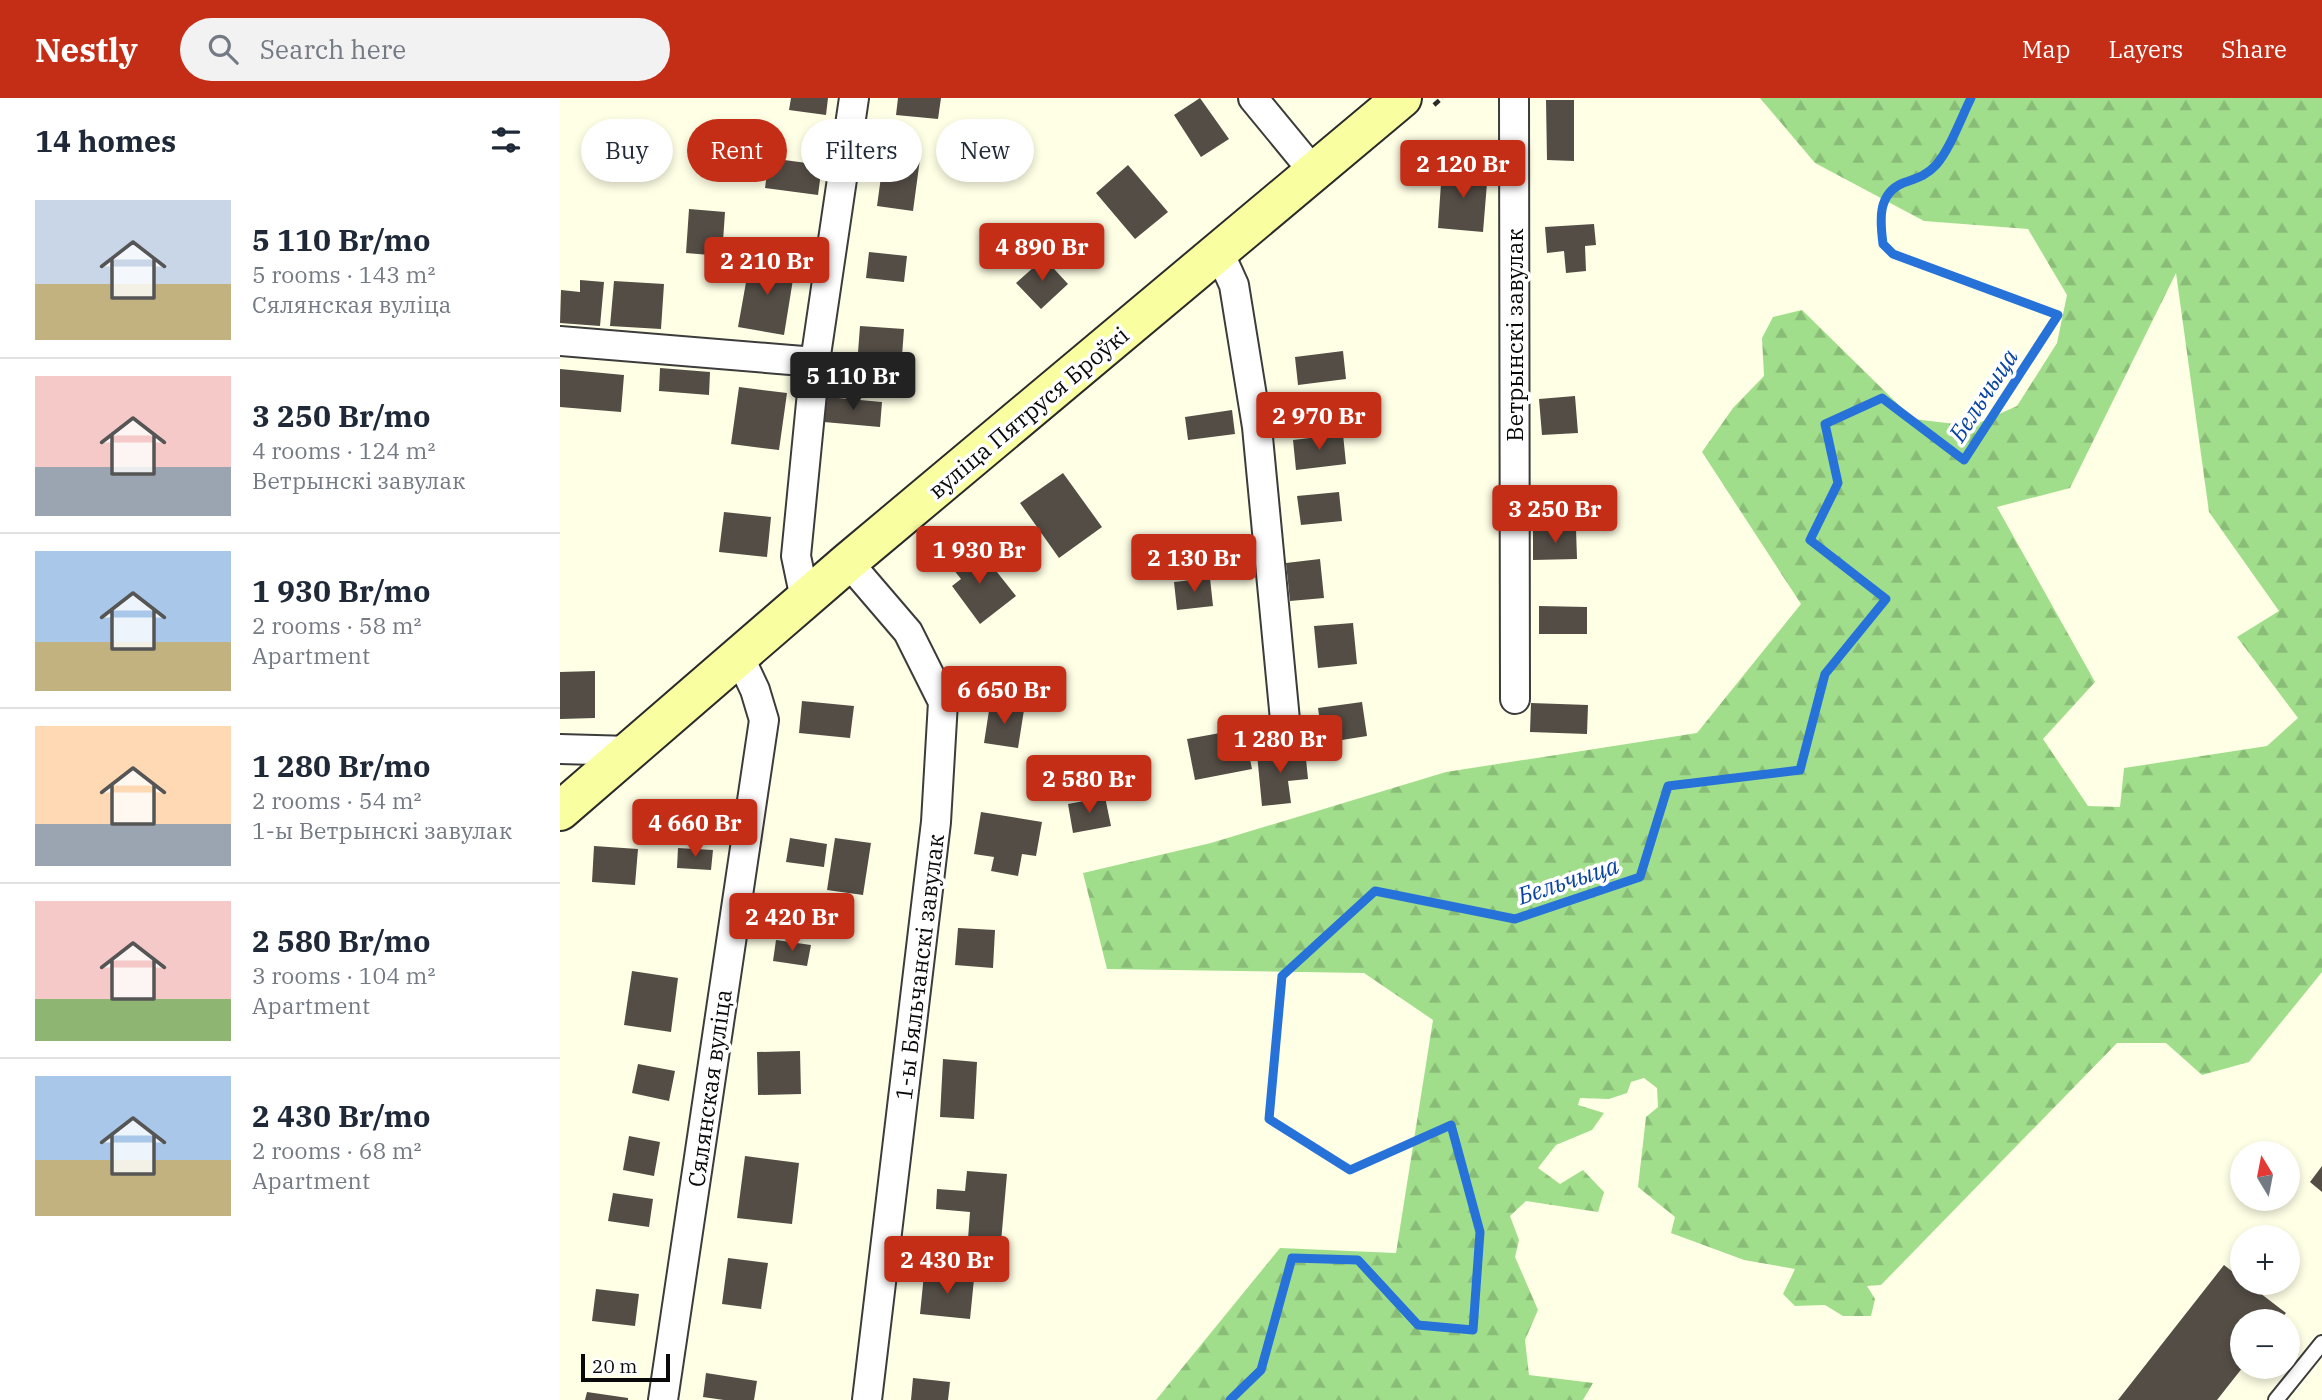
<!DOCTYPE html>
<meta charset="utf-8">
<style>
:root{--surface:#fff;--page:#f2f2f3;--text:#1f2937;--muted:#747a83;--line:#e0e1e3;--accent:#c42e17}
body{margin:0;font-family:"IBM Plex Serif",serif;background:var(--page);color:var(--text);height:100vh;display:flex;flex-direction:column;font-size:26px;white-space:nowrap}
*{box-sizing:border-box;margin:0}
p{font-size:23px;color:var(--muted)}
.icon{flex:none;width:38px;height:38px;fill:none;stroke:currentColor;stroke-width:2;stroke-linecap:round;stroke-linejoin:round}
.map{position:relative;flex:1;overflow:hidden}
.panel{display:flex;flex-direction:column;background:var(--surface);width:560px}
.panel>*{flex:none}
.guide{position:absolute;left:21px;top:21px;width:665px;height:63px;display:flex;gap:14px}
.needle{width:46px;rotate:350deg}
.tools{position:absolute;left:1670px;top:1043px;display:grid;gap:14px}
.tools a{display:grid;place-items:center;width:70px;height:70px;border-radius:50%;background:var(--surface);box-shadow:0 4px 10px #0003;font-size:35px}
.scale{position:absolute;left:21px;bottom:18px;width:89px;box-sizing:border-box;padding-left:7px;border:4px solid #090909;border-top:0;font-size:19px;line-height:24px;white-space:nowrap;color:#090909;-webkit-text-stroke:5px #fff;paint-order:stroke}
.price{position:absolute;translate:-50% -60px;padding:0 16px;border-radius:7px;background:var(--accent);color:#fff;font-size:23px;line-height:46px;filter:drop-shadow(0 2px 4px #0008)}
.price::after{content:'';position:absolute;left:50%;top:42px;width:21px;height:16px;margin-left:-10px;background:inherit;clip-path:polygon(0 0,100% 0,50% 100%)}
.price.selected{background:#222;color:#fff}
ul{padding:0;list-style:none}
li{display:flex;align-items:center;gap:21px;height:175px;padding:0 35px}
li+li{border-top:2px solid var(--line)}
li span{display:grid;place-items:center;flex:none;width:196px;height:140px;border-radius:0px;color:#555}
li>.icon{margin-inline-start:auto}
span .icon{width:84px;height:84px;fill:#fffc;stroke-width:1}
li b{font-size:30px}
h2{display:flex;justify-content:space-between;align-items:center;height:84px;padding:0 35px;font-size:30px}
.tag{padding:0 24px;border-radius:32px;background:var(--surface);box-shadow:0 4px 10px #0003;font-size:24px;line-height:63px}
.tag.selected{background:var(--accent);color:#fff}
header{display:flex;align-items:center;gap:42px;box-sizing:border-box;height:98px;padding:0 35px;background:var(--accent);color:#fff}
header strong{font-size:33px}
nav{display:flex;gap:38px;margin-inline-start:auto;font-size:24px}
.search{width:490px;height:63px;background:var(--page);display:flex;align-items:center;gap:18px;box-sizing:border-box;padding:0 24px;border-radius:38px;color:var(--muted);font-size:26px}
main{display:flex;flex:1;min-height:0}
.map>svg:first-child{display:block}
.forest{fill:url(#forest-firs);fill-rule:evenodd}
.lines{fill:none;stroke-linecap:round;stroke-linejoin:round}
.stream{stroke:#2672d9;stroke-width:9}
.building{fill:#534d45}
.lane-casing{stroke:#3c3c3c;stroke-width:18}
.street-casing{stroke:#3c3c3c;stroke-width:32}
.secondary-casing{stroke:#2b2b2b;stroke-width:42}
.path{stroke:#2b2b2b;stroke-width:4.5;stroke-dasharray:7 3.5;stroke-linecap:butt}
.lane{stroke:#fff;stroke-width:14}
.street{stroke:#fff;stroke-width:28}
.secondary{stroke:#f9ffa1;stroke-width:38}
.labels{text-anchor:middle;dominant-baseline:central;stroke-width:7;stroke-linejoin:round;paint-order:stroke}
.street-label{font-size:23px;fill:#090909;stroke:#fff}
.water-label{font-size:24px;font-style:italic;fill:#0a45a4;stroke:#fff}
</style>
<header>
<strong>Nestly</strong>
<div class="search"><svg class="icon" aria-label="search" viewBox="0 0 24 24"><circle cx="10" cy="10" r="6"/><path d="M15 15l6 6"/></svg>Search here</div>
<nav><a>Map</a><a>Layers</a><a>Share</a></nav>
</header>
<main>
<section class="panel">
<h2>14 homes<svg class="icon" aria-label="filters" viewBox="0 0 24 24"><path d="M4 7h16M4 17h16"/><circle cx="9" cy="7" r="2"/><circle cx="15" cy="17" r="2"/></svg></h2>
<ul>
<li><span style="background:linear-gradient(#c9d6e8 60%,#c2b280 0)"><svg class="icon" aria-label="home" viewBox="0 0 24 24"><path d="M3 11l9-7 9 7M6 9v11h12V9"/></svg></span><div><b>5 110 Br/mo</b><p>5 rooms · 143 m²</p><p>Сялянская вуліца</p></div></li>
<li><span style="background:linear-gradient(#f6c9c9 65%,#9aa5b1 0)"><svg class="icon" aria-label="home" viewBox="0 0 24 24"><path d="M3 11l9-7 9 7M6 9v11h12V9"/></svg></span><div><b>3 250 Br/mo</b><p>4 rooms · 124 m²</p><p>Ветрынскі завулак</p></div></li>
<li><span style="background:linear-gradient(#a9c7e8 65%,#c2b280 0)"><svg class="icon" aria-label="home" viewBox="0 0 24 24"><path d="M3 11l9-7 9 7M6 9v11h12V9"/></svg></span><div><b>1 930 Br/mo</b><p>2 rooms · 58 m²</p><p>Apartment</p></div></li>
<li><span style="background:linear-gradient(#ffd9b3 70%,#9aa5b1 0)"><svg class="icon" aria-label="home" viewBox="0 0 24 24"><path d="M3 11l9-7 9 7M6 9v11h12V9"/></svg></span><div><b>1 280 Br/mo</b><p>2 rooms · 54 m²</p><p>1-ы Ветрынскі завулак</p></div></li>
<li><span style="background:linear-gradient(#f6c9c9 70%,#8fb573 0)"><svg class="icon" aria-label="home" viewBox="0 0 24 24"><path d="M3 11l9-7 9 7M6 9v11h12V9"/></svg></span><div><b>2 580 Br/mo</b><p>3 rooms · 104 m²</p><p>Apartment</p></div></li>
<li><span style="background:linear-gradient(#a9c7e8 60%,#c2b280 0)"><svg class="icon" aria-label="home" viewBox="0 0 24 24"><path d="M3 11l9-7 9 7M6 9v11h12V9"/></svg></span><div><b>2 430 Br/mo</b><p>2 rooms · 68 m²</p><p>Apartment</p></div></li>
</ul>
</section>
<div class="map">
<svg width="1762" height="1302" viewBox="0 0 1762 1302">
<defs>
<pattern id="forest-firs" width="22" height="20" patternUnits="userSpaceOnUse" patternTransform="scale(1.75)"><rect width="22" height="20" fill="#a1de8b"/><path d="M5 1l3.5 6h-7zM16 11l3.5 6h-7z" fill="#89bd77"/></pattern>
</defs>
<rect width="100%" height="100%" fill="#ffffe6"/>
<path class="forest" d="M1200,0H1762V874L1689,964L1642,977L1606,945H1557L1321,1187L1307,1188L1315,1201L1311,1218H1283L1265,1207L1235,1208L1223,1196L1235,1171L1184,1162L1111,1135L1115,1119L1078,1089L1086,1019L1098,1009L1097,990L1084,980L1071,984L1067,995L1049,1001L1020,1000L1018,1007L1044,1015L1032,1032L996,1047L978,1070L1000,1086L1023,1072L1044,1094L1038,1114L966,1103L950,1118L959,1142L955,1159L978,1212L965,1242L969,1277L1033,1285L1023,1302H596L720,1150L836,1155L873,922L804,875L547,871L523,775L651,745L886,674L1137,635L1241,506L1142,354L1173,310L1204,278L1202,240L1213,219L1242,212L1353,321L1412,328L1457,308L1497,245L1507,197L1468,131L1364,123L1255,65ZM1616,175L1649,414L1719,513L1677,539L1738,620L1707,648L1564,670L1560,709L1528,708L1483,641L1535,584L1437,409L1510,390Z"/>
<g class="lines">
<path class="stream" d="M670,1302L701,1272L732,1160L798,1162L858,1227L913,1232L920,1134L891,1027L790,1072L709,1021L722,878L815,793L955,821L1080,779L1108,688L1240,672L1265,576L1326,501L1250,442L1278,385L1265,326L1322,300L1404,362L1498,217L1333,156L1323,146C1320,123 1317,96 1343,85C1357,80 1366,78 1376,67C1390,51 1401,20 1411,0"/>
</g>
<path class="building" d="M231,0H268L266,17L229,12Z
M338,0H381L378,21L336,17Z
M640,0L669,41L641,59L614,17Z
M986,2H1014V63L987,62Z
M324,57L360,61L353,113L317,108Z
M209,60L262,67L258,97L205,90Z
M568,67L608,114L575,141L536,95Z
M882,70L928,73L923,134L878,130Z
M129,111L165,114L162,158L126,155Z
M1034,126L1036,147L1025,148L1026,173L1006,175L1004,153L987,155L985,129Z
M309,154L347,158L344,184L306,180Z
M484,160L508,186L481,211L456,185Z
M190,162L235,169L224,237L178,229Z
M20,182L44,184L40,228L0,225L1,192L20,194Z
M54,183L104,186L101,231L50,228Z
M300,228L344,231L340,285L296,281Z
M783,253L786,281L738,287L735,259Z
M100,270L150,274L149,297L99,293Z
M0,271L64,277L61,314L0,309Z
M179,289L227,295L219,352L171,346Z
M1015,298L1018,335L982,337L979,301Z
M267,299L322,304L320,329L264,324Z
M672,312L675,336L628,342L625,319Z
M783,336L786,366L736,372L733,342Z
M503,375L542,429L499,460L460,405Z
M779,394L782,423L741,427L737,398Z
M164,414L211,419L207,459L159,454Z
M1016,431L1017,461L973,462V432Z
M403,449L420,471L429,464L456,498L420,526L392,488L401,481L386,462Z
M760,461L764,500L730,503L726,465Z
M650,480L653,508L617,512L614,484Z
M979,508L1027,509V536H979Z
M793,525L797,566L758,570L754,528Z
M35,573V620L0,621V574Z
M242,603L294,608L290,640L239,635Z
M802,604L807,638L763,645L758,610Z
M971,605L1028,607L1027,636L970,634Z
M430,606L464,612L458,650L424,645Z
M671,633L675,654L688,651L692,671L635,682L627,641Z
M745,651L748,681L728,683L731,705L702,708L697,656Z
M545,699L551,728L513,735L508,706Z
M421,714L482,724L476,758L462,756L458,778L431,773L434,759L414,756Z
M230,740L267,746L264,769L226,764Z
M275,740L311,745L303,797L267,792Z
M34,748L78,751L75,787L32,784Z
M118,750L153,752L151,772L117,770Z
M398,830L435,832L433,870L395,867Z
M216,842L251,847L247,868L213,863Z
M72,873L118,880L111,934L64,927Z
M240,953L241,996L198,997L197,954Z
M383,961L417,964L414,1021L380,1019Z
M78,966L115,973L109,1003L72,995Z
M69,1038L100,1044L94,1078L63,1072Z
M185,1058L239,1065L232,1126L177,1120Z
M1762,1068V1094L1750,1084Z
M407,1073L447,1076L441,1144L408,1141L410,1114L376,1111L377,1091L405,1093Z
M53,1095L93,1101L89,1129L48,1123Z
M168,1160L208,1165L201,1211L162,1206Z
M1664,1167L1682,1181V1185H1687L1726,1215L1719,1223H1682L1683,1269L1657,1302H1558Z
M364,1176L414,1181L410,1221L360,1216Z
M36,1191L79,1196L75,1228L32,1223Z
M146,1275L197,1283L194,1302H164L143,1299Z
M353,1280L390,1284L388,1302H351Z
M27,1294L68,1300V1302H25Z"/>
<g class="lines">
<g class="lane-casing">
<path id="lane" d="M1716,1302L1762,1245"/>
</g>
<g class="street-casing">
<path id="street" d="M693,0L753,73
M954,0L955,601
M659,154L674,187L697,329L725,622
M0,243L255,264
M288,464L348,534L383,604L376,724L307,1302
M245,501L236,458L255,264L294,0
M0,651L71,653
M103,1302L204,622L195,592L179,558"/>
</g>
<g class="secondary-casing">
<path id="secondary" d="M0,713L288,464L842,0"/>
</g>
<path class="path" d="M874,7L882,0"/>
<use href="#lane" class="lane"/>
<use href="#street" class="street"/>
<use href="#secondary" class="secondary"/>
</g>
<g class="labels">
<g class="street-label">
<text transform="translate(954 237) rotate(-90)">Ветрынскі завулак</text>
<text transform="translate(468 314) rotate(-40)">вуліца Пятруся Броўкі</text>
<text transform="translate(359 869) rotate(-83)">1-ы Бяльчанскі завулак</text>
<text transform="translate(149 990) rotate(-82)">Сялянская вуліца</text>
</g>
<g class="water-label">
<text transform="translate(1423 297) rotate(-57)">Бельчыца</text>
<text transform="translate(1008 782) rotate(-18)">Бельчыца</text>
</g>
</g>
</svg>
<div class="tools">
<a><svg class="needle" viewBox="-14 -14 28 28"><path d="M0-13l5 13h-10z" fill="#e53935"/><path d="M0 13l5-13h-10z" fill="#747a83"/></svg></a>
<a>+</a>
<a>−</a>
</div>
<div class="scale">20 m</div>
<b class="price" style="left:903px;top:102px">2 120 Br</b>
<b class="price" style="left:482px;top:185px">4 890 Br</b>
<b class="price" style="left:207px;top:199px">2 210 Br</b>
<b class="price selected" style="left:293px;top:314px">5 110 Br</b>
<b class="price" style="left:759px;top:354px">2 970 Br</b>
<b class="price" style="left:995px;top:447px">3 250 Br</b>
<b class="price" style="left:419px;top:488px">1 930 Br</b>
<b class="price" style="left:634px;top:496px">2 130 Br</b>
<b class="price" style="left:444px;top:628px">6 650 Br</b>
<b class="price" style="left:720px;top:677px">1 280 Br</b>
<b class="price" style="left:529px;top:717px">2 580 Br</b>
<b class="price" style="left:135px;top:761px">4 660 Br</b>
<b class="price" style="left:232px;top:855px">2 420 Br</b>
<b class="price" style="left:387px;top:1198px">2 430 Br</b>
<div class="guide">
<a class="tag">Buy</a>
<a class="tag selected">Rent</a>
<a class="tag">Filters</a>
<a class="tag">New</a>
</div>
</div>
</main>
